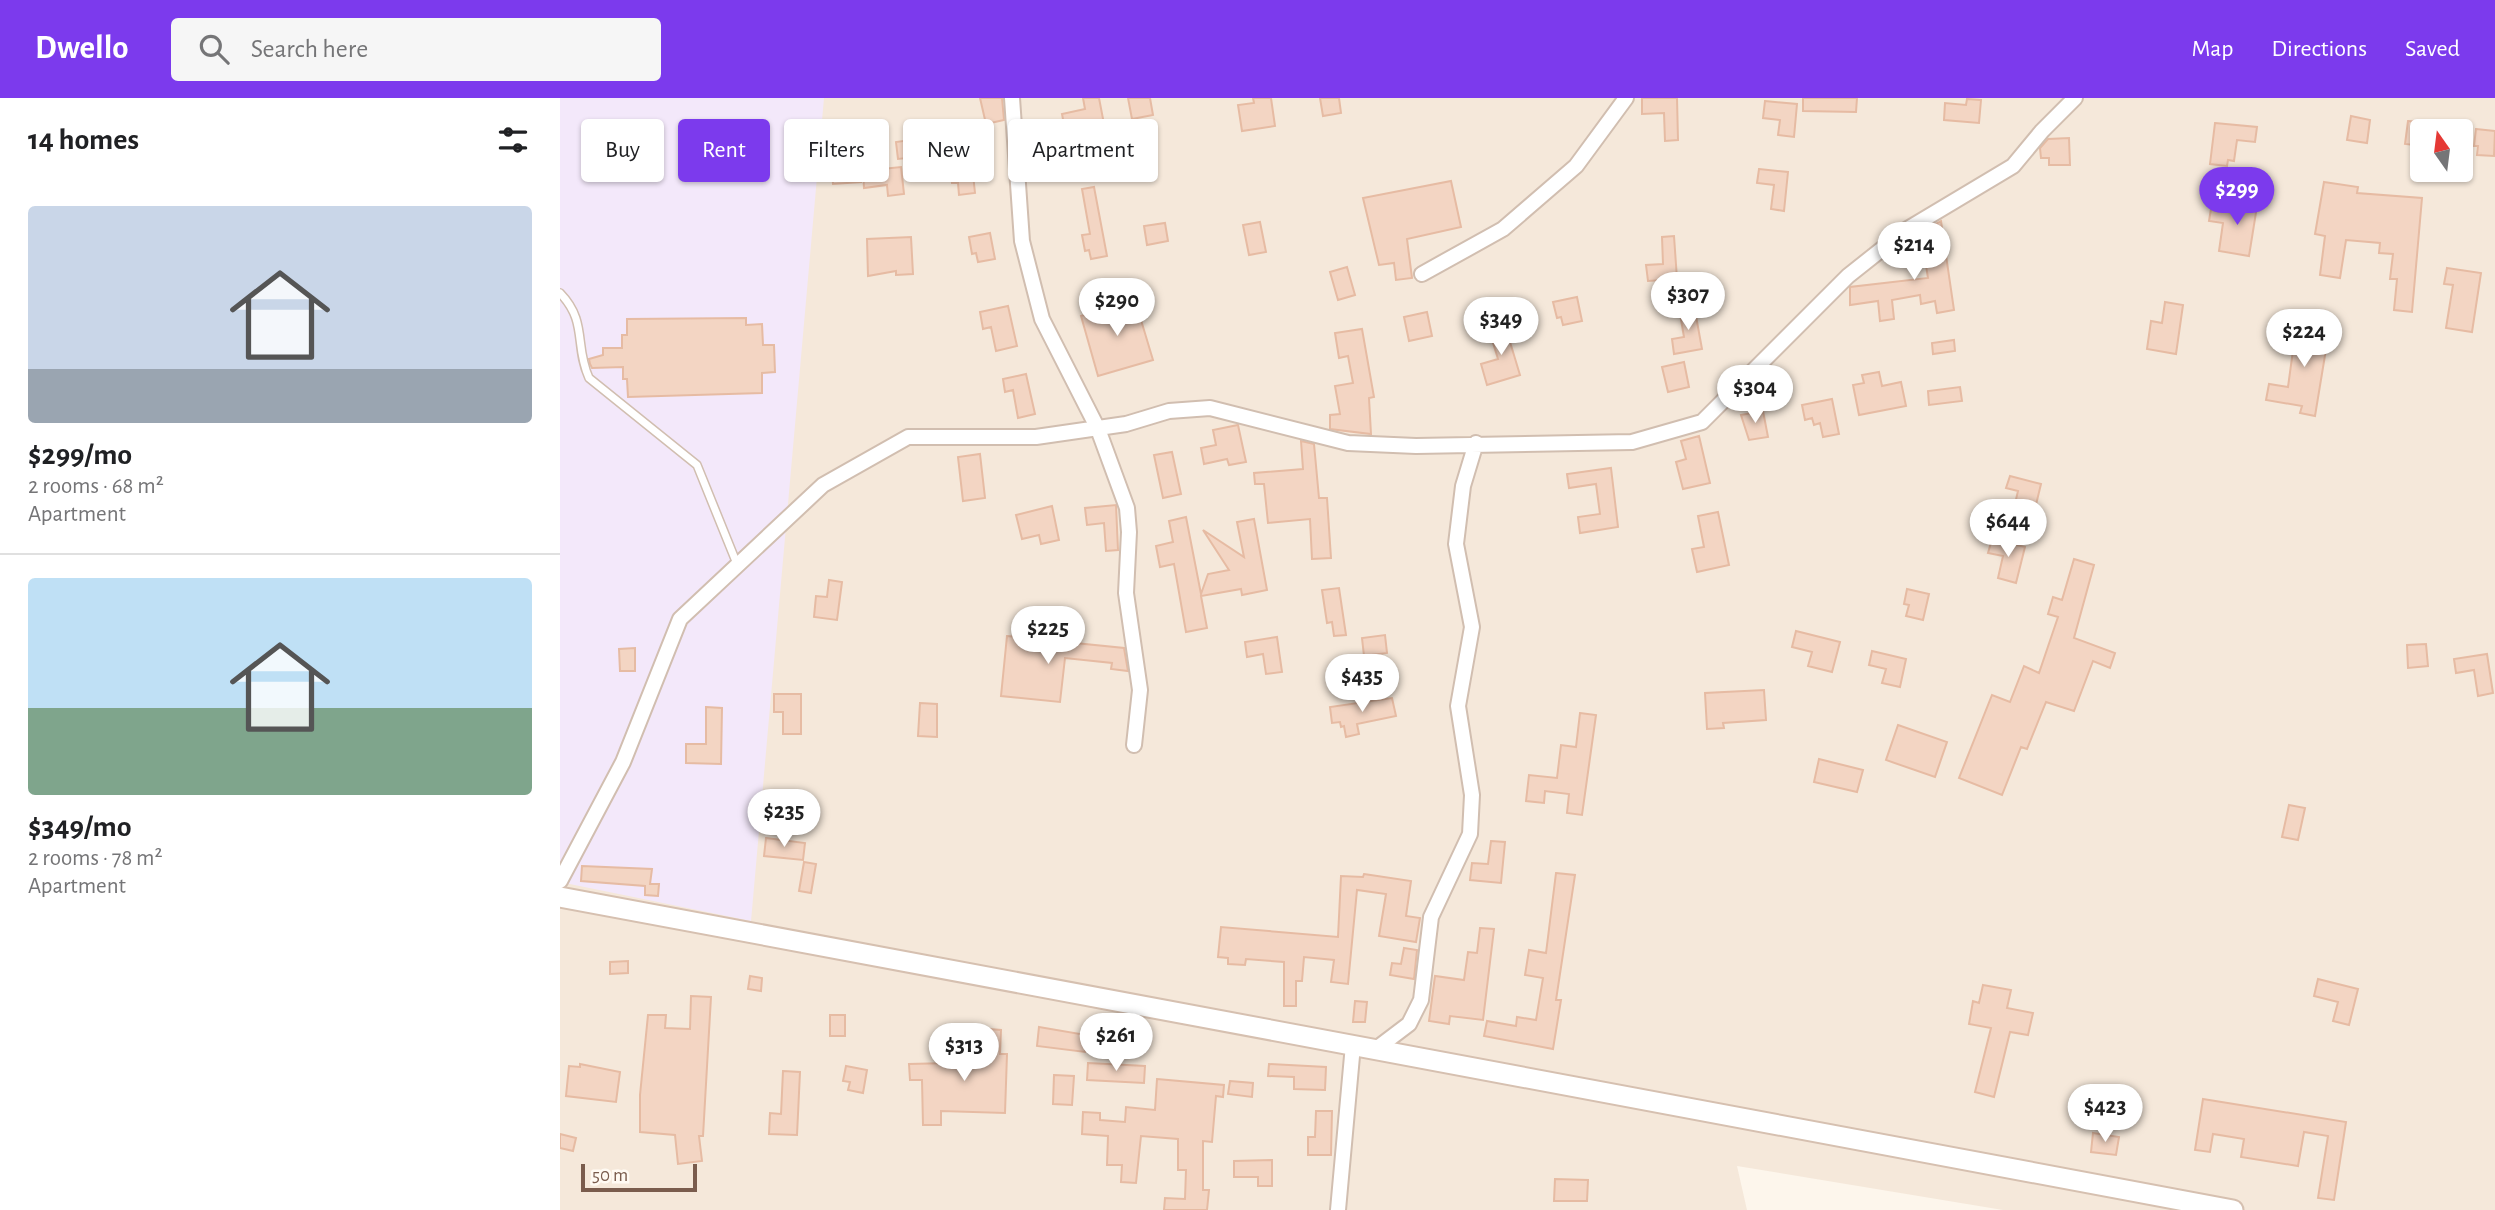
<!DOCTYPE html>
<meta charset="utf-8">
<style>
:root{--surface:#fff;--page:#f6f6f6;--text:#202124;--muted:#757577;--line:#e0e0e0;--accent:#7c3aed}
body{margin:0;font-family:"Alegreya Sans",sans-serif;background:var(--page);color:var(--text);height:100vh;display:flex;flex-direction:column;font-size:26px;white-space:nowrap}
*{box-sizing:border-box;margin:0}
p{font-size:23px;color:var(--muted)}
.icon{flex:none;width:38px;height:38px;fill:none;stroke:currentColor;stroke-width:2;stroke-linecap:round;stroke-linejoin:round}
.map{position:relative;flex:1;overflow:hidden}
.sheet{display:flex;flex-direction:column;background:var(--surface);width:560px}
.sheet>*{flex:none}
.hud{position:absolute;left:21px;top:21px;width:665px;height:63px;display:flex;gap:14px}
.needle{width:46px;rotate:346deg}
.fabs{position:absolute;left:1850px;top:21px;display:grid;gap:14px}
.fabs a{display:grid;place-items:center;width:63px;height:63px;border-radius:7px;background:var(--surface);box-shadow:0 2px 5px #0004;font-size:35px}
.scale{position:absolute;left:21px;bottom:18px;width:116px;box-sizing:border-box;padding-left:7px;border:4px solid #7a5c4d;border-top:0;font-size:19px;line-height:24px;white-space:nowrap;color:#7a5c4d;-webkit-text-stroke:5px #fffaf3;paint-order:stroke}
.price{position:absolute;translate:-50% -60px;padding:0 16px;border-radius:24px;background:#fff;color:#222;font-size:23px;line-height:46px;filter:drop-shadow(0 2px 4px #0008)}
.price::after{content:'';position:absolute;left:50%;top:42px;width:21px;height:16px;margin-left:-10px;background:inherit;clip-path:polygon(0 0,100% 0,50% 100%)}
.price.active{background:var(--accent);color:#fff}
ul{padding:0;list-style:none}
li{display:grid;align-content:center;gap:14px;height:371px;padding:0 28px}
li+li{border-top:2px solid var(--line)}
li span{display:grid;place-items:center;height:217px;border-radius:7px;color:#555}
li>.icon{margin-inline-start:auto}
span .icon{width:126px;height:126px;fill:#fffc;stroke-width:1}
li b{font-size:30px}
h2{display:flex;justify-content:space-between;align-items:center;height:84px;padding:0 28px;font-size:30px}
.tag{padding:0 24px;border-radius:7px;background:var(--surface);box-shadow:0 2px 5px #0004;font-size:24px;line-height:63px}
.tag.active{background:var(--accent);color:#fff}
header{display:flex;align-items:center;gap:42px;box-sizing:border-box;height:98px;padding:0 35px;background:var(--accent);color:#fff}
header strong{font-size:33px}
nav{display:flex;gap:38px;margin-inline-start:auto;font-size:24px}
.search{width:490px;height:63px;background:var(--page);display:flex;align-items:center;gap:18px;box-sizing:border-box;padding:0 24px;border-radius:7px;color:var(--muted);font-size:26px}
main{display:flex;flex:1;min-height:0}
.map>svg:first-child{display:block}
.residential{fill:#f5e8da;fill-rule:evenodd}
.education{fill:#f3e8fa}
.building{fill:#f3d5c3;stroke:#e6bba3;stroke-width:2}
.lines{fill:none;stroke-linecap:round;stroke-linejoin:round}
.lane-casing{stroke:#d1beb0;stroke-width:10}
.street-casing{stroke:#d1beb0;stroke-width:18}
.secondary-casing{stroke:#d6c0b0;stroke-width:23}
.lane{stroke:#fff;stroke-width:7}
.street{stroke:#fff;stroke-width:14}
.secondary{stroke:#fff;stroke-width:19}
</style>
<header>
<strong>Dwello</strong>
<div class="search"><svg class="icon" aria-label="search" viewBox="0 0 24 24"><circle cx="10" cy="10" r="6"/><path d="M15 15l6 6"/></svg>Search here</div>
<nav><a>Map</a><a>Directions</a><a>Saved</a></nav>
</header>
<main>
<section class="sheet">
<h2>14 homes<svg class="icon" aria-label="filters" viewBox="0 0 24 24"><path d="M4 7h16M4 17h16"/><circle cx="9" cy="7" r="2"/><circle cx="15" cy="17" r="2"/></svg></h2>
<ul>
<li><span style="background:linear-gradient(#c9d6e8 75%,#9aa5b1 0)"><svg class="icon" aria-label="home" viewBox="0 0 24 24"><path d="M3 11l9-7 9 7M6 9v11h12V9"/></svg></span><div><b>$299/mo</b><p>2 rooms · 68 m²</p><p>Apartment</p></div></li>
<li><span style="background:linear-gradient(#bfe0f5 60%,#7fa58c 0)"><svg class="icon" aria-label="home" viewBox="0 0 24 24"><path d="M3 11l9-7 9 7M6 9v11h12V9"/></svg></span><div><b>$349/mo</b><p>2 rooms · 78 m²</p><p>Apartment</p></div></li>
</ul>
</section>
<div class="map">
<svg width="1935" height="1112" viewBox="0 0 1935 1112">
<rect width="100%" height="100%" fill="#fdf6ec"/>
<path class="residential" d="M0,0H1935V1112H1443L1177,1068L1187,1112H0ZM1862,33H1900V72H1862Z"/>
<path class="education" d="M0,0H264L191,823L0,784Z"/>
<path class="building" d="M420,0H442L444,22L426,26Z
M523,0H539L544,26L523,30L528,53L472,65L468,45L506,37L502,16L525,11Z
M568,0H590L593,17L572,21Z
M693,0H711L715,28L682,33L678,7L694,5Z
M760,0H779L781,15L763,18Z
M1082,0H1117L1118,42L1105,43L1104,15L1082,16Z
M1243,0H1297L1296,14L1243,13Z
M1407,1L1421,2L1419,25L1384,22L1385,5L1406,7Z
M1205,3L1237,6L1234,39L1218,37L1220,22L1203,20Z
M1791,18L1810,22L1807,45L1787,42Z
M1848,23L1862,24V48L1845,46Z
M1655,25L1697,29L1695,44L1677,42L1674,63L1668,62L1667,68L1650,66Z
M381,30L383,56L338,61L336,44L358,41L357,33Z
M1916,31L1935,33L1934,58L1917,57L1918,48H1914Z
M1509,40L1510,67H1489V60H1481L1480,50L1488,41Z
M412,67L415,95L399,97L398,85H392L391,70Z
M341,69L344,96L328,98L327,87L304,90L303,73Z
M1199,71L1228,74L1224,113L1211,111L1214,87L1197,85Z
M301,72V84L273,86L272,73Z
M891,83L901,129L847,141L852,180L836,182L834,165L819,167L803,100Z
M1764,84L1798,89L1797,95L1862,100L1852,214L1834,212L1837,181H1830L1833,156L1819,155L1820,145L1786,142L1780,180L1760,177L1765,138L1755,136Z
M534,89L547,158L531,161L529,152L525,153L522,137L530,136L522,91Z
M1677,99L1698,102L1689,158L1659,153L1663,125L1649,123L1651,111L1674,115Z
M1381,123L1394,212L1377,215L1375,203L1361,206L1360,197L1332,202L1334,221L1320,223L1318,203L1290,207V189L1368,180L1363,149L1370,148L1367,131Z
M700,124L706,154L689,157L683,127Z
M605,125L608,143L587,147L584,128Z
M430,135L435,161L418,164L416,155L412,156L409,139Z
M1114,138L1117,181L1088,183L1086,167L1103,166L1102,139Z
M351,139L353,176L336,177V173L308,178L307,141Z
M787,169L795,197L778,202L770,174Z
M1887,170L1921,175L1912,234L1886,230L1893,187L1884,186Z
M1017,199L1022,223L1003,227L1001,219L997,220L993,204Z
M575,202L593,262L538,278L521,218Z
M1605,204L1623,207L1616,256L1587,251L1591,223L1602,225Z
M1134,207L1142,251L1114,256L1112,241L1124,239L1119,210Z
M448,208L457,248L436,253L431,229L423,231L420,214Z
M867,214L872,238L849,243L844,219Z
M186,220V227L202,226L203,247H214L215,274L202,275V295L68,299L67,281H63V269L32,270L30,266L29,261L43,257V250H62V237H67V221Z
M1737,223L1770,227L1755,318L1740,315L1742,308L1706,302L1709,286L1728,289Z
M944,224L960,277L927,287L921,266L938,261L928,229Z
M802,231L814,299L809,300L811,336L770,331V317L780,316L775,288L793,285L788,258L779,260L775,235Z
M1394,242L1395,253L1373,256L1372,245Z
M1124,264L1129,289L1108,294L1102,269Z
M1319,274L1322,288L1341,284L1346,308L1299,317L1293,287L1304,285L1302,277Z
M466,276L475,316L458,320L453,292L445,294L443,281Z
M1400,289L1402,303L1369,307L1368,293Z
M1272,301L1279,336L1263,339L1260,325L1254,327L1252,320L1245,322L1242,307Z
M1203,313L1208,339L1189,342L1181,317Z
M678,327L686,364L669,367L667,361L644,366L641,350L656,347L653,332Z
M1139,338L1150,385L1123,391L1116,364L1126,361L1121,343Z
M741,343L754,346L759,400H767L771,460L752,461L750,421L708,425L704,386H695L694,375L743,371Z
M612,354L621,396L603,400L594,357Z
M420,356L425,400L403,403L398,359Z
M1051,370L1058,429L1020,435L1018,419L1040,416L1036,386L1009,390L1007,376Z
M1450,378L1481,386L1473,419L1453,414L1458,393L1446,390Z
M556,407L558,452L546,453L544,425L527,427L525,410Z
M492,408L499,442L481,446L479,437L462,441L456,417Z
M1158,414L1169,467L1137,474L1132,451L1144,449L1138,418Z
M626,419L641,496L648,476L669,472L643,432L684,459L677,424L694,421L707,492L682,497L681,491L641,498L647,530L626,534L614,466L600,469L596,448L613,444L609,423Z
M1432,441L1465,449L1456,485L1438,480L1443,458L1428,455Z
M1514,461L1534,467L1514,540L1555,555L1550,570L1533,563L1514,613L1486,604L1467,651L1461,649L1442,697L1399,680L1432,597L1450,604L1464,568L1479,575L1498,519L1488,516L1493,499L1502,502Z
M269,482L282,484L277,522L254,519L256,498L267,499Z
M779,490L786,537L774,538L772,524L767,525L762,492Z
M1347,491L1369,496L1363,522L1346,518L1349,507L1344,506Z
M1236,533L1280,544L1272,574L1248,568L1252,554L1232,549Z
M825,537L827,555L804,558L802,540Z
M447,538L564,550L568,573L551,571L552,565L505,560L500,604L441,598Z
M717,539L722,574L706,576L703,556L687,559L685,544Z
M1866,546L1868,568L1848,570L1847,547Z
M75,550V573H60L59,551Z
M1312,553L1346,561L1340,589L1322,585L1326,571L1309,567Z
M1927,556L1933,595L1918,598L1914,572L1896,575L1894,561Z
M1204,592L1206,622L1163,625L1164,630L1147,631L1145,595Z
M214,596H241V636H223V614H214Z
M832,600L836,618L797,626L799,636L786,639L784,628L781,629L780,624L772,625L770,609Z
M360,605L377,606V639L358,638Z
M146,609L162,610L161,666L126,665V646H146Z
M1020,615L1036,617L1022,717L1007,715L1009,696L985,693L984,705L966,703L969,677L997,680L1001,647L1016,649Z
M1338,627L1387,644L1375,679L1326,662Z
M1259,661L1303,672L1297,694L1254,684Z
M1729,707L1745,710L1738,742L1722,739Z
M206,740L245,745L243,762L204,758Z
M931,743L945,744L941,785L910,782L912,765L928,766Z
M244,764L256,766L251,795L239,793Z
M22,768L92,771L90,786H99L98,798L85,797V788L21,783Z
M996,775L1015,777L996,902H1001L993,951L924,938L927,923L956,928L957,919L976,922L983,880L965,877L969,852L986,855Z
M804,776L851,783L846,818L860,820L856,844L819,838L826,796L797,792L788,886L771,884L774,862L744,859L742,883H736V908H724V864L686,861L685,867L668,866V860L658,859L661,829L778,839L781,778L803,779Z
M920,830L934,831L923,922L890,918L889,926L869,923L875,878L904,882L908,854L917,855Z
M844,850L857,852L854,881L830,877L832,865L841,866Z
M68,863V875L50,876V864Z
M190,878L202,880L201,893L188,891Z
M1758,881L1798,891L1789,927L1773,923L1778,904L1754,898Z
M1423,887L1451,892L1447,910L1473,915L1468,937L1450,934L1434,999L1415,994L1431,930L1409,926L1413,903L1419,905Z
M131,898L151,899L143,1038H139L142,1063L118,1066L115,1037L80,1034V997L88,917H106L105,930L130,931Z
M795,903L807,904L805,924H793Z
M270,917H285V938H270Z
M479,929L526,937L525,954L477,948Z
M429,931L441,932L440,956H447L445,1015L381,1013V1027H363L362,982H350L349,966L390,965L391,954L428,956Z
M528,965L585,968L584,985L527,982Z
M20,966L60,974L56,1004L6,998L9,968L20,969Z
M709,966L766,969L765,992L734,991V979L708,978Z
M286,968L307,972L303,995L288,992L290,984L283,983Z
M223,973L240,974L237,1037L209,1036L210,1015L221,1016Z
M494,977L514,978L512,1007L493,1006Z
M597,981L664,987L663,999L656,998L652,1044L643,1043V1092H649L647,1112H604L605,1100L625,1101L626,1072H618V1041L581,1038L576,1085L561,1084L562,1067H547L548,1038L522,1036L523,1014L540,1015V1022L565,1024L566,1009L595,1012Z
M670,983L693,985L692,999L668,996Z
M1643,1001L1786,1024L1774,1102L1758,1100L1768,1038L1744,1034L1738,1068L1681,1059L1684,1041L1653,1036L1650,1054L1635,1052Z
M756,1013H772L771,1057H748V1039H755Z
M1533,1035L1559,1039L1556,1057L1531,1054Z
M0,1036L16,1040L13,1053L0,1050Z
M712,1062V1088H698V1079H674V1063Z
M995,1081L1028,1082L1027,1103H994Z"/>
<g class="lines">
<g class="lane-casing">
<path id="lane" d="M0,195C28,224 14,247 29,280L137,367L177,466"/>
</g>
<g class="street-casing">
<path id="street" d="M452,0L462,143L482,221L538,331L567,410L569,434L566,495L580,592L574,647
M862,176L943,131L1016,68L1066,0
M0,783L63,664L120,521L263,387L348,339H476L566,326L609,313L650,310L788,345L856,348L1072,344L1142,324L1288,178L1346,132L1453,68L1482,33L1515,0
M816,951L849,926L861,902L871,819L910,736L912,697L898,608L912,529L896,446L903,388L916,345
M778,1112L793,947"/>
</g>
<g class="secondary-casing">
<path id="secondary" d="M0,799L1673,1112"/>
</g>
<use href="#lane" class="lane"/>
<use href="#street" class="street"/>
<use href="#secondary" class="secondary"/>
</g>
</svg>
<div class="fabs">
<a><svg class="needle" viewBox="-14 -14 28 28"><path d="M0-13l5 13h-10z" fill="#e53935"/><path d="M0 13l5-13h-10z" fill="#757577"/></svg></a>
</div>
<div class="scale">50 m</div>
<b class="price active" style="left:1677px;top:129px">$299</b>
<b class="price" style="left:1354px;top:184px">$214</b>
<b class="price" style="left:1128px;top:234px">$307</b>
<b class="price" style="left:557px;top:240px">$290</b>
<b class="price" style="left:941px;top:259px">$349</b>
<b class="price" style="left:1744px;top:271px">$224</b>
<b class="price" style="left:1195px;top:327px">$304</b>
<b class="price" style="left:1448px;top:461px">$644</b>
<b class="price" style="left:488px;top:568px">$225</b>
<b class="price" style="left:802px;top:616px">$435</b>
<b class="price" style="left:224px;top:751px">$235</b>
<b class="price" style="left:556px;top:975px">$261</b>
<b class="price" style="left:404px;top:985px">$313</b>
<b class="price" style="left:1545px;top:1046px">$423</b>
<div class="hud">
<a class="tag">Buy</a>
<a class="tag active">Rent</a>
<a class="tag">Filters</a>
<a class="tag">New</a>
<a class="tag">Apartment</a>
</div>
</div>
</main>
